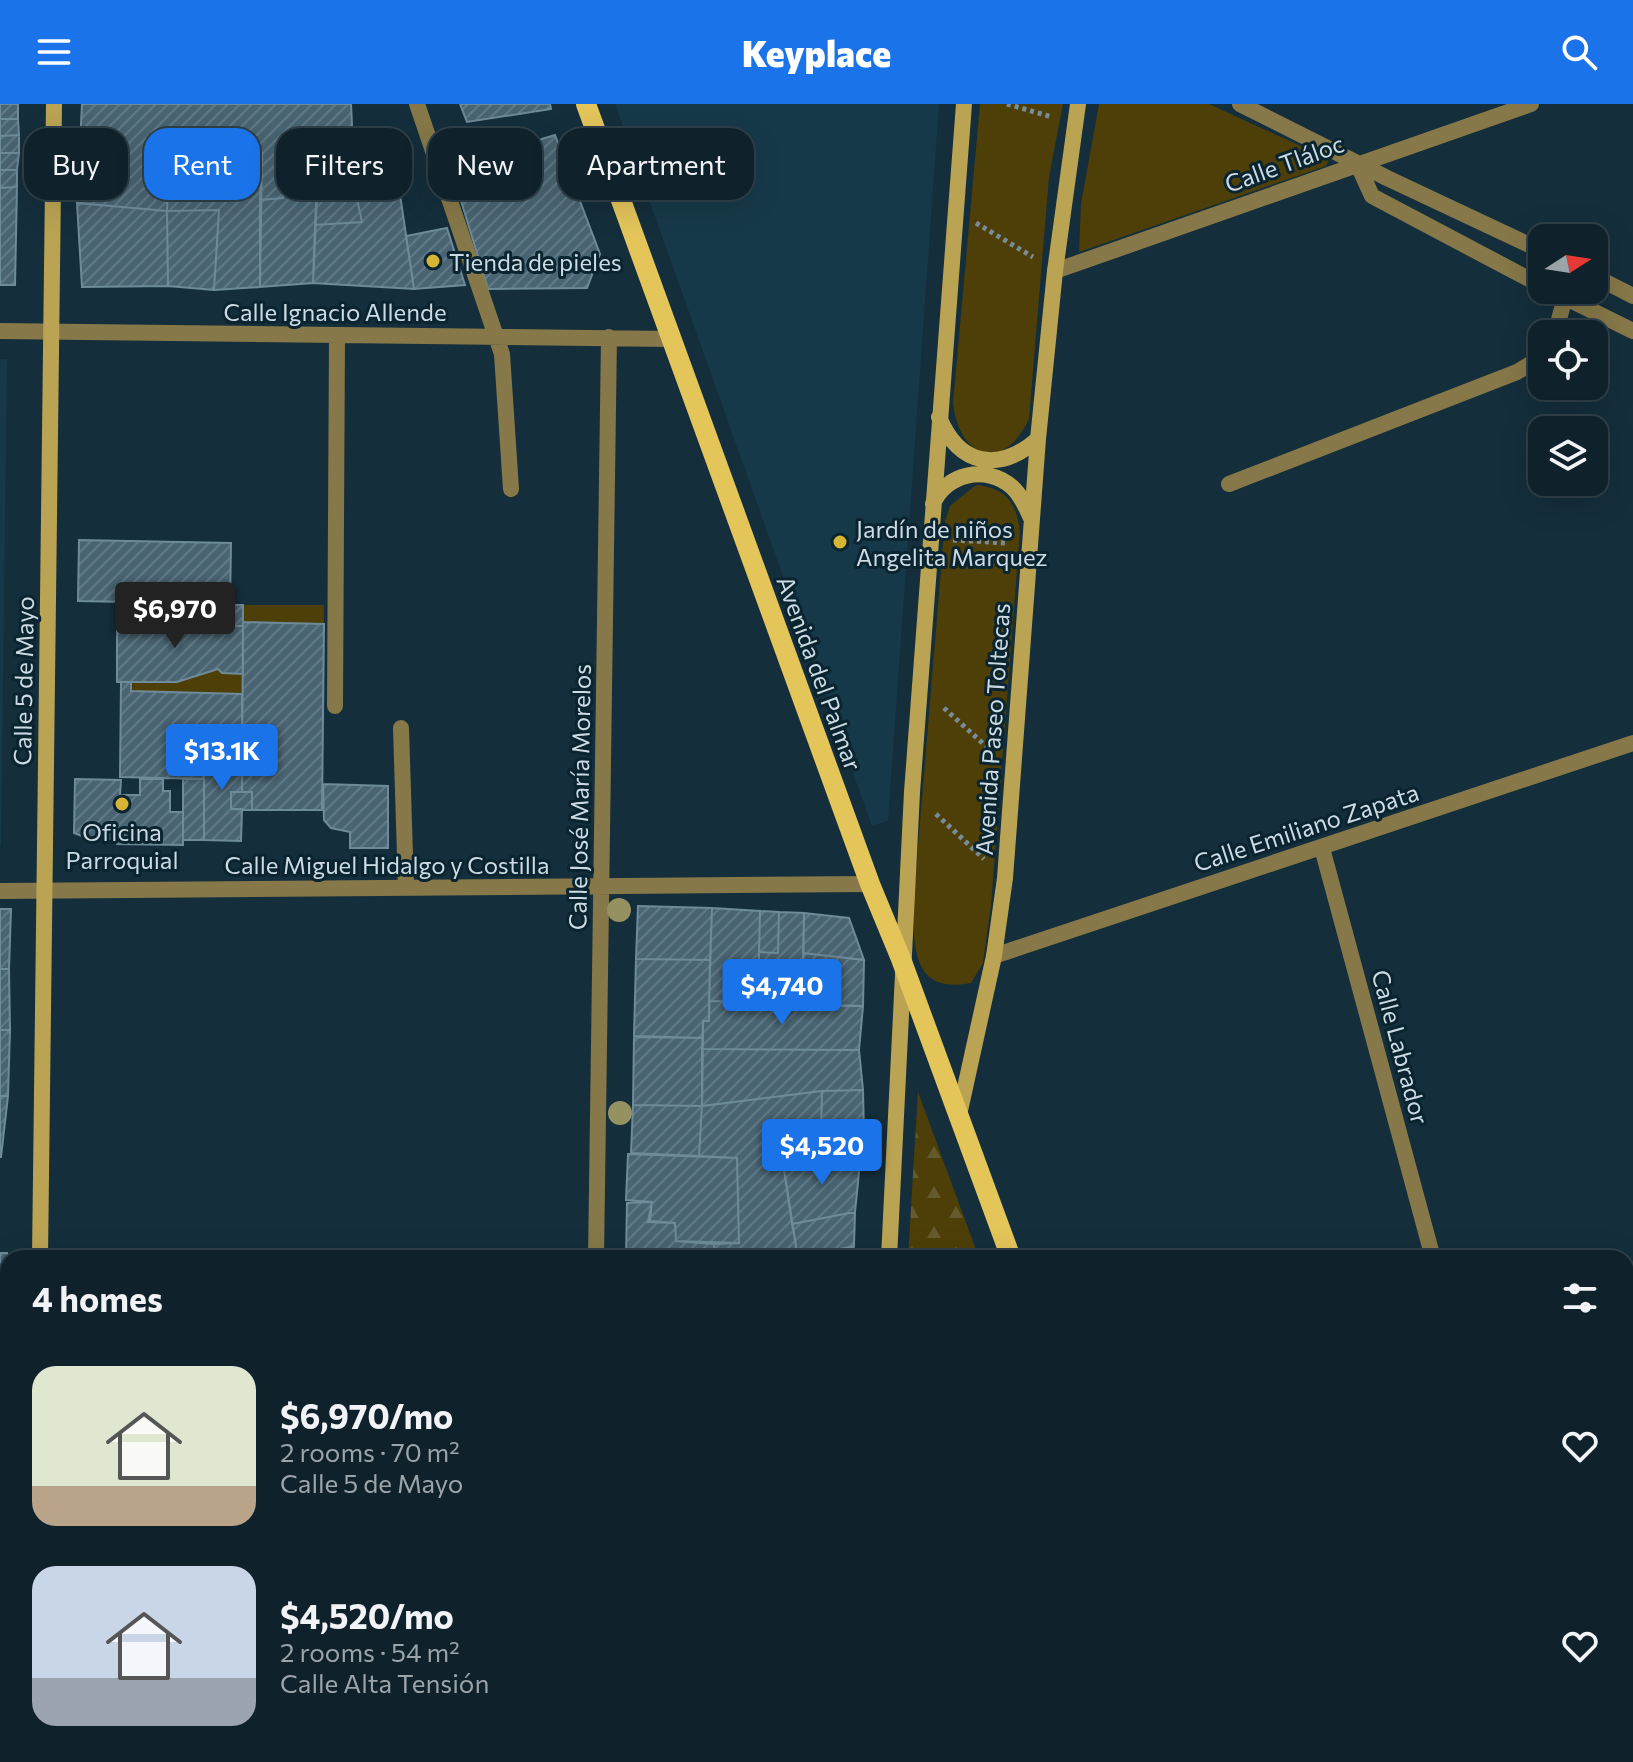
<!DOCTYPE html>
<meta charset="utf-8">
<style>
:root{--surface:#0f222c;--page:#1d2f38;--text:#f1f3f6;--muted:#9ba4a9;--line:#2f3f48;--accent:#1a73e8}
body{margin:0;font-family:Commissioner,sans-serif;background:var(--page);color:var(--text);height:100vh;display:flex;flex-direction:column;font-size:30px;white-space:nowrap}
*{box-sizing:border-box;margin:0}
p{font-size:26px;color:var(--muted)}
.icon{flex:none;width:44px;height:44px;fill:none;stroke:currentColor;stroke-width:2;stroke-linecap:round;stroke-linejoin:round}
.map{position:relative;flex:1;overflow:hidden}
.sheet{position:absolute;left:0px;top:1146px;width:1634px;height:512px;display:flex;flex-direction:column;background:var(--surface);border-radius:24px 24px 0 0;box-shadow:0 8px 32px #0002,0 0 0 2px var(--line)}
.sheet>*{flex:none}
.banner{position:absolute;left:24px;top:24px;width:800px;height:72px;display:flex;gap:16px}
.needle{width:52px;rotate:78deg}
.controls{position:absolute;left:1528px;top:120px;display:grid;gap:16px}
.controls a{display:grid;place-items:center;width:80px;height:80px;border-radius:16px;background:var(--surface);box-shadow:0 8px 32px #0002,0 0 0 2px var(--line);font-size:40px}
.price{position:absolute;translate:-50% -68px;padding:0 18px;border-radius:8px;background:var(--accent);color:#fff;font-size:26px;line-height:52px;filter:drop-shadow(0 2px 4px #0008)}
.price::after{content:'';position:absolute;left:50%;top:48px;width:24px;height:18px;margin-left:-12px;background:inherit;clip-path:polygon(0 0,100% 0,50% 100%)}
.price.selected{background:#222;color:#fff}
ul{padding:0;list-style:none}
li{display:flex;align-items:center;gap:24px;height:200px;padding:0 32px}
li span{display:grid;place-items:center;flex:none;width:224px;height:160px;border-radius:24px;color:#555}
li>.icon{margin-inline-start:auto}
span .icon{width:96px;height:96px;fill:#fffc;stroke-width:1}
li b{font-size:34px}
h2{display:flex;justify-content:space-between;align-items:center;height:96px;padding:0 32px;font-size:34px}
.tag{padding:0 28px;border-radius:24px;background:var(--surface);box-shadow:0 8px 32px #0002,0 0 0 2px var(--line);font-size:28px;line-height:72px}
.tag.selected{background:var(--accent);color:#fff}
header{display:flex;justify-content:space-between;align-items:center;height:104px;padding:0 32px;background:var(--accent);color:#fff;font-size:36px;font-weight:800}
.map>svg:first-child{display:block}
.built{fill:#163949}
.forest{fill:url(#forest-firs)}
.green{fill:#4d3f07}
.building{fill:url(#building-hatch);stroke:#6e8b9a;stroke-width:2}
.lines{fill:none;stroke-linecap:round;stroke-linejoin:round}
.path{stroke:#788c97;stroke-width:5;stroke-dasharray:4 4;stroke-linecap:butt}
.street{stroke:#867848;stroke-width:16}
.secondary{stroke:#baa453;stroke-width:16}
.primary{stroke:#e3c55a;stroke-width:20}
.tree{fill:#959160}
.poi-dot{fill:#d6b534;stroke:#0a2430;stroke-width:3}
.labels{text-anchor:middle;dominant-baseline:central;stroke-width:6;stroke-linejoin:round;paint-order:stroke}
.street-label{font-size:24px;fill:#ccdbe3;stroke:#0a2430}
.poi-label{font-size:24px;fill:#ccdbe3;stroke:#0a2430;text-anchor:start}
</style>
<header><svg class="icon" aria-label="menu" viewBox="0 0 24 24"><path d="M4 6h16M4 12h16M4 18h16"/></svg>Keyplace<svg class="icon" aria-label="search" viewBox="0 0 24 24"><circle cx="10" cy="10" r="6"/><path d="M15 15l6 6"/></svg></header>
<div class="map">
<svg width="1633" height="1658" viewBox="0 0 1633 1658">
<defs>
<pattern id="forest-firs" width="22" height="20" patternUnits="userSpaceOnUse" patternTransform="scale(2)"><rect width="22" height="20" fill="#4d3f07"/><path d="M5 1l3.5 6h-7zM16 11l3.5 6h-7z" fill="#655a2b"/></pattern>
<pattern id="building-hatch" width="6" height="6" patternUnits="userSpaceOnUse" patternTransform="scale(2)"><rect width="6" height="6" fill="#496472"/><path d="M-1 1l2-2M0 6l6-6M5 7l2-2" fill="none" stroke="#627a86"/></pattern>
</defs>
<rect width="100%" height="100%" fill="#142e3b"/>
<path class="built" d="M615,0H939L888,717L872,722Z
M0,255H7L1,742H0Z"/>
<path class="forest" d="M918,988L979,1154H908Z"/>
<path class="green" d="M980,0H1063L1049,73L1029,315C1004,369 959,355 953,299Z
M1099,0H1209L1329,55L1326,62L1079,148L1081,100Z
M976,381C1006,384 1016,398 1020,427L991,801L983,859L971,879C914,890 914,847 913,803L945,417L950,402Z
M243,501H324V520L243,518Z
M218,565L222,569L243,570L242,590L131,587V578H177Z"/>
<path class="building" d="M0,0H18V15H0Z
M82,0H351L355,85L362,118L315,121L320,29L286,30L283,94L260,96L262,49L186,48L187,59L169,56L167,107L77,99Z
M460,0H550L551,5L467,18Z
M0,15H18L19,31L0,32Z
M320,29L313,179L260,183V96L283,94L286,30Z
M19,31V49H0V32Z
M555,31L600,150L587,184L488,185L458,87L521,70L515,43Z
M186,48L262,49L260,183L214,186L219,106L167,107L169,56L187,59Z
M0,49H19L17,66H0Z
M0,66H17V83L0,84Z
M398,77L414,185L313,179L315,121L362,118L355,85Z
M17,83L15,181H0V84Z
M77,99L167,107L168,182L82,183Z
M219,106L214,186L168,182L167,107Z
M447,124L465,181L414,185L406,132Z
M79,436L231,439L230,500L78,497Z
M117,498L243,501V522H224L219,527L173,514H117Z
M117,514H173L219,527L224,522H243V570L222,569L218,565L177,578H117Z
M243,518L324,520L322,706H252V688H242Z
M121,578H131V587L242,590V642L204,641V675L120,673Z
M204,641L242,642V688H231V705H242L241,737L204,736Z
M183,674L204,675V736H183Z
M75,675L121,676L120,691H140V675H163V687H170V708H183V741L117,740V735L87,734L74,729Z
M323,680L388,682V744H350V728L331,724L324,716Z
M231,688H252V706L231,705Z
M638,802L712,804L710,856L636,855Z
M712,804L760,807L758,898L709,897Z
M0,805H11L9,865H0Z
M760,807L779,808L778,849L759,848Z
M779,808L804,809L803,902L758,898L759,848L778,849Z
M804,809L849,814L864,856L803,849Z
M803,849L864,856L863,902H803Z
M636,855L710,856L709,917H703V934L634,932Z
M0,865H9L10,926H0Z
M709,897L863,902L859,946L702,945L703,917H709Z
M0,926H10L8,992H0Z
M634,933L703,934L702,1002L633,1001Z
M702,945L859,946L863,986L822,987L702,1002Z
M863,986L864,1030H821L822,987Z
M822,987L821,1030H864L861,1049L783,1059L798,1154H715L714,1140L739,1139L737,1054L699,1052L702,1002Z
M0,992H8L1,1053H0Z
M633,1001L702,1002L699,1052L631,1049Z
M861,1049L855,1108L792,1120L783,1059Z
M628,1050L737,1054L739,1139L676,1137L675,1119L650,1117L652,1098L626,1096Z
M652,1098L648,1118L675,1119L676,1137L714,1140L715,1154H626L627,1099Z
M855,1108L854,1142L798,1154L792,1120Z
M854,1142L853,1154H798Z
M0,1149H7L8,1217L0,1216Z
M0,1216L8,1217L7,1259H0Z
M0,1259H7V1308H0Z
M620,1650H751V1658H620Z
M752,1650H817V1658H751Z"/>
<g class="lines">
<path class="path" d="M1007,0L1052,13
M976,119L1033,153
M953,436L1007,439
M944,604L989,645
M936,710L984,755"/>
<path class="street" d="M417,0L502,250L511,385
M1240,0L1387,74L1542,147
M1357,59L1372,92L1542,182
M1055,167L1531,0
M1594,172L1633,192
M1550,186L1633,227
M0,227L671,235
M1555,230L1567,186
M1229,380L1517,268L1542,253
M335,602L337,232
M401,624L406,783
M1322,744L1433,1154
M0,787L870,780
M994,852L1633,639
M596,1154L609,233
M0,1342H8
M1626,1493L1633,1491
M1566,1650L1568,1658
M590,1658V1650"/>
<path class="secondary" d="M939,313C959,362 999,369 1038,335
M933,400C945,370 986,360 1012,383C1021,391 1026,403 1031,414
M959,1011L994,852L1005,774L1038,335L1055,167L1078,0
M40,1154L54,0
M889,1154L912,688L964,0
M30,1658V1650
M863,1658L864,1650"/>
<path class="primary" d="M586,0L870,780L901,855L1011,1154
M1188,1650L1191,1658"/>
</g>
<g class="tree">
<circle cx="619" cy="806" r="12"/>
<circle cx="620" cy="1009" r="12"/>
</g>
<g class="poi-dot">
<circle cx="433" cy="157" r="8"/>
<circle cx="840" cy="438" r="8"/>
<circle cx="122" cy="700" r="8"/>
</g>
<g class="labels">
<g class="street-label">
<text transform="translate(1284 59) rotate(-20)">Calle Tláloc</text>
<text x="335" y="207">Calle Ignacio Allende</text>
<text transform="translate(820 569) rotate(70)">Avenida del Palmar</text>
<text transform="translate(23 577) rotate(-89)">Calle 5 de Mayo</text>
<text transform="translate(992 625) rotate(-86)">Avenida Paseo Toltecas</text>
<text transform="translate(579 693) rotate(-89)">Calle José María Morelos</text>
<text transform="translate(1306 723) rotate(-18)">Calle Emiliano Zapata</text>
<text x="387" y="760">Calle Miguel Hidalgo y Costilla</text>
<text transform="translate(1401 943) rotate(75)">Calle Labrador</text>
</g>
<g class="poi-label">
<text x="449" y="157">Tienda de pieles</text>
<text x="856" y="424">Jardín de niños<tspan x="856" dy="28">Angelita Marquez</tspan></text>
<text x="122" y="727" text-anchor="middle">Oficina<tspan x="122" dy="28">Parroquial</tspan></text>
</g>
</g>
</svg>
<div class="controls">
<a><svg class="needle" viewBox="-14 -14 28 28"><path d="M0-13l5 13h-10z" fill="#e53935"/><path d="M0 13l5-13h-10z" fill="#9ba4a9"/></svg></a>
<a><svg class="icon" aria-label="locate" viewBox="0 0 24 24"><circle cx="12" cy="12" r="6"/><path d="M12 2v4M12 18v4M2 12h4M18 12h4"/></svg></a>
<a><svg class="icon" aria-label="layers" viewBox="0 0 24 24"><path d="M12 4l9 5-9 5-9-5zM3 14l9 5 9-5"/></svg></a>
</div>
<b class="price selected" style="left:175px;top:546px">$6,970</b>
<b class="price" style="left:222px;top:688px">$13.1K</b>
<b class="price" style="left:782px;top:923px">$4,740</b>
<b class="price" style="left:822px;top:1083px">$4,520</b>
<div class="banner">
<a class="tag">Buy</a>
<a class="tag selected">Rent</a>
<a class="tag">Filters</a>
<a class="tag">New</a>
<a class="tag">Apartment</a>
</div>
<section class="sheet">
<h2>4 homes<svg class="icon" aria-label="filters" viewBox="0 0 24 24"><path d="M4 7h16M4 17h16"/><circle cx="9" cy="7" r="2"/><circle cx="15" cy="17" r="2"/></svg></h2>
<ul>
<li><span style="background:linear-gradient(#dfe7d0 75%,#b9a48a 0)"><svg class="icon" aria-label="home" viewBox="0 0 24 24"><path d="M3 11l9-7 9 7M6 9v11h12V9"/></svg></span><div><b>$6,970/mo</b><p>2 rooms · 70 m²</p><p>Calle 5 de Mayo</p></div><svg class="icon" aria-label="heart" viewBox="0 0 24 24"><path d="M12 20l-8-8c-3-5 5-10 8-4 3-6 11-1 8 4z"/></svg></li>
<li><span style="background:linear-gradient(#c9d6e8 70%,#9aa5b1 0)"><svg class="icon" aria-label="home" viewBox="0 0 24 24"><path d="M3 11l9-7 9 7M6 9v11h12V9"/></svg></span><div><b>$4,520/mo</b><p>2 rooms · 54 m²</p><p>Calle Alta Tensión</p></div><svg class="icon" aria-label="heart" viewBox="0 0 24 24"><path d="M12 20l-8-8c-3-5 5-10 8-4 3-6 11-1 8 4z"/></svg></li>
</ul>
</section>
</div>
